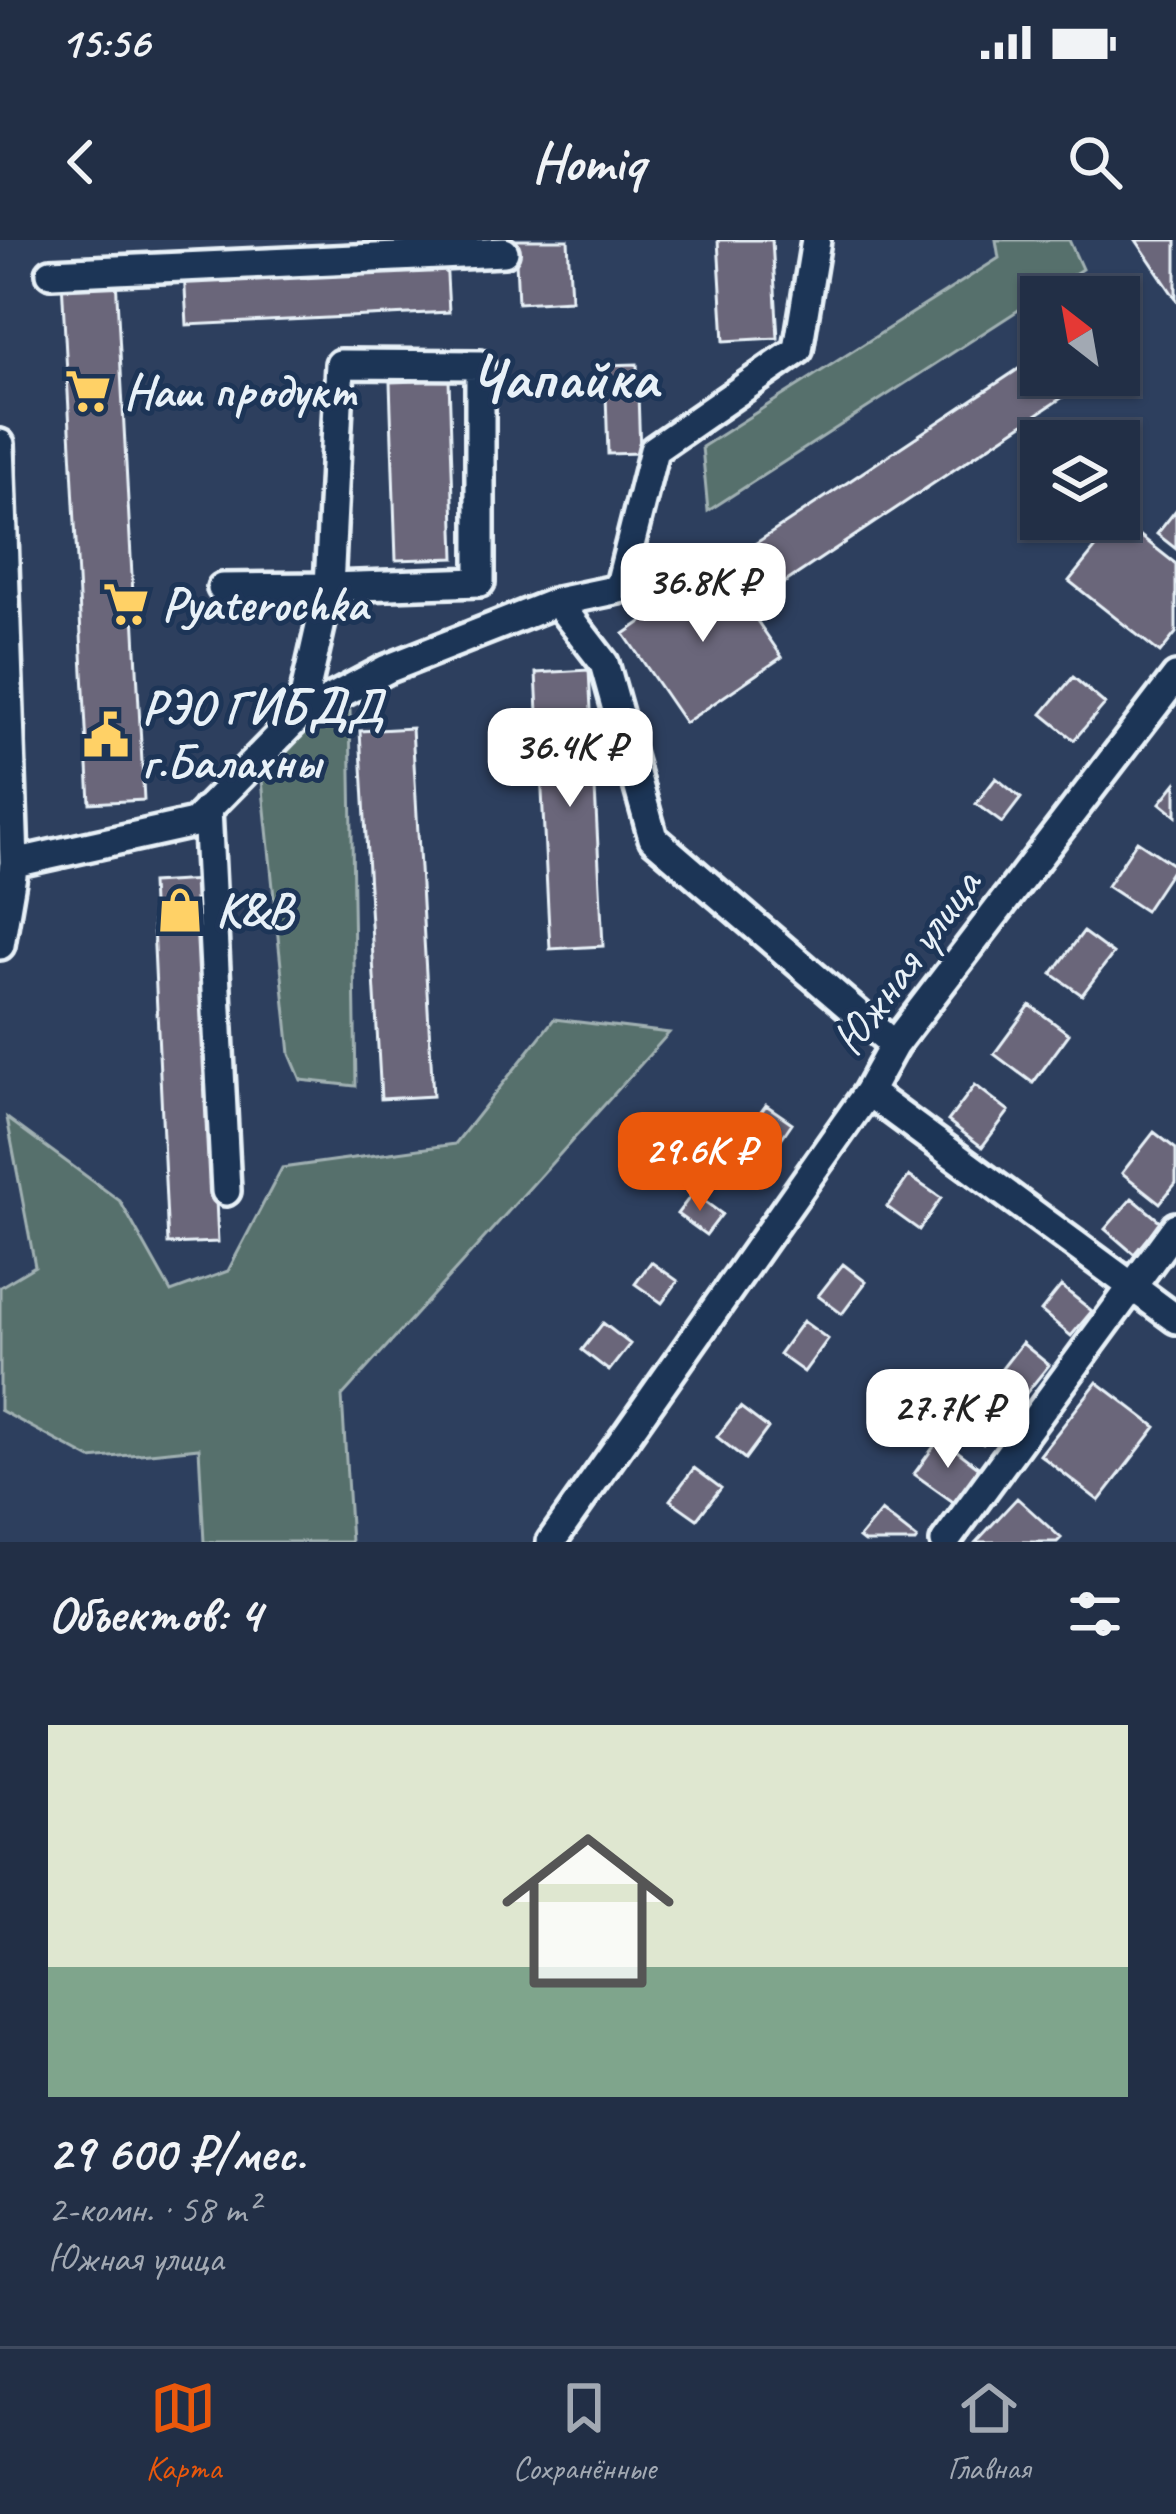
<!DOCTYPE html>
<html lang="ru">
<meta charset="utf-8">
<style>
:root{--surface:#222f46;--page:#2a374d;--text:#f1f3f6;--muted:#a2a9b3;--line:#3f4a5f;--accent:#ea580c}
body{margin:0;font-family:Caveat,sans-serif;background:var(--page);color:var(--text);height:100vh;display:flex;flex-direction:column;font-size:45px;white-space:nowrap}
*{box-sizing:border-box;margin:0}
p{font-size:39px;color:var(--muted)}
.icon{flex:none;width:66px;height:66px;fill:none;stroke:currentColor;stroke-width:2;stroke-linecap:round;stroke-linejoin:round}
.map{position:relative;height:1302px;overflow:hidden}
.details{display:flex;flex-direction:column;background:var(--surface);flex:1}
.details>*{flex:none}
.needle{width:78px;rotate:329deg}
.controls{position:absolute;left:1020px;top:36px;display:grid;gap:24px}
.controls a{display:grid;place-items:center;width:120px;height:120px;border-radius:0px;background:var(--surface);box-shadow:0 3px 9px #0004,0 0 0 3px var(--line);font-size:60px}
.price{position:absolute;translate:-50% -102px;padding:0 27px;border-radius:24px;background:#fff;color:#222;font-size:39px;line-height:78px;filter:drop-shadow(0 3px 6px #0008)}
.price::after{content:'';position:absolute;left:50%;top:72px;width:36px;height:27px;margin-left:-18px;background:inherit;clip-path:polygon(0 0,100% 0,50% 100%)}
.price.on{background:var(--accent);color:#fff}
ul{padding:0;list-style:none}
li{display:grid;align-content:center;gap:24px;height:636px;padding:0 48px}
li span{display:grid;place-items:center;height:372px;border-radius:0px;color:#555}
li>.icon{margin-inline-start:auto}
span .icon{width:216px;height:216px;fill:#fffc;stroke-width:1}
li b{font-size:51px}
h2{display:flex;justify-content:space-between;align-items:center;height:144px;padding:0 48px;font-size:51px}
.status{display:flex;justify-content:space-between;align-items:center;height:84px;padding:0 60px;background:var(--surface);direction:ltr}
.status svg{height:33px;fill:currentColor}
header{display:flex;justify-content:space-between;align-items:center;height:156px;padding:0 48px;background:var(--surface);font-size:54px;font-weight:800}
.tab-bar{display:flex;justify-content:space-around;align-items:center;height:168px;border-top:3px solid var(--line);background:var(--surface);font-size:33px;color:var(--muted)}
.tab-bar a{display:grid;justify-items:center;gap:6px}
.tab-bar .on{color:var(--accent)}
.map>svg:first-child{display:block}
.green{fill:#57706c;stroke:#a0b0b2;stroke-width:3}
.building{fill:#6b667a;stroke:#e8f1f8;stroke-width:3}
.lines{fill:none;stroke-linecap:round;stroke-linejoin:round}
.minor-casing{stroke:#e8f1f8;stroke-width:36}
.minor{stroke:#1d3557;stroke-width:27}
.labels{text-anchor:middle;dominant-baseline:central;stroke-width:10;stroke-linejoin:round;paint-order:stroke}
.poi-label{font-size:48px;font-weight:bold;fill:#e8f1f8;stroke:#1d3557;text-anchor:start}
.street-label{font-size:48px;fill:#e8f1f8;stroke:#1d3557}
.district-label{font-size:60px;font-weight:bold;fill:#e8f1f8;stroke:#1d3557}
</style>
<div class="status"><b>15:56</b><svg viewBox="0 0 49 12"><path d="M0 12V9h3v3zM5 12V6h3v6zM10 12V3h3v9zM15 12V0h3v12zM26 1h20v11H26zM47 4h2v5h-2z"/></svg></div>
<header><svg class="icon" aria-label="back" viewBox="0 0 24 24"><path d="M15 5l-7 7 7 7"/></svg>Homiq<svg class="icon" aria-label="search" viewBox="0 0 24 24"><circle cx="10" cy="10" r="6"/><path d="M15 15l6 6"/></svg></header>
<div class="map">
<svg width="1176" height="1302" viewBox="0 0 1176 1302">
<rect width="100%" height="100%" fill="#2d3f5e"/>
<filter id="ink" filterUnits="userSpaceOnUse"><feTurbulence type="fractalNoise" baseFrequency=".00833" numOctaves="2"/><feDisplacementMap in="SourceGraphic" scale="24" xChannelSelector="R" yChannelSelector="G"/><feConvolveMatrix kernelMatrix="1 2 1 2 8 2 1 2 1" color-interpolation-filters="sRGB"/></filter>
<g filter="url(#ink)">
<path class="green" d="M996,0H1069L1082,29L708,271L702,207L999,18Z
M350,471L356,846L301,840L290,814L262,540L315,476Z
M554,779L669,793L342,1156L351,1302H204L199,1208L91,1219L0,1170V1047L35,1026L7,878L120,961L171,1052L228,1031L282,928L455,904Z"/>
<path class="building" d="M515,0H568L571,60L518,63Z
M718,0H772L778,98L724,101Z
M1136,0H1176V59Z
M446,18L449,72L187,85L184,31Z
M116,37L144,560L90,563L62,40Z
M1119,83L1136,109L1119,120Z
M1041,114V135H1096L748,367L720,327Z
M637,124L640,213L608,214L605,125Z
M449,140L455,318L396,320L390,142Z
M1176,270V309L1157,294Z
M1119,279L1176,324V393L1160,413L1069,341Z
M720,327L782,417L685,483L624,394Z
M589,430L603,706L550,709L536,433Z
M1073,437L1105,464L1074,500L1042,474Z
M412,488L433,856L381,859L360,491Z
M996,538L1021,558L1002,583L976,564Z
M1176,543V576L1160,563Z
M1137,601L1175,626L1145,671L1107,646Z
M201,640L218,1002L168,1004L151,643Z
M1083,692L1113,714L1082,755L1052,734Z
M1030,765L1069,794L1033,843L994,814Z
M975,845L1009,871L982,907L948,881Z
M766,865L792,883L766,921L739,902Z
M1154,892L1176,909V943L1160,963L1122,933Z
M909,936L941,958L919,990L887,967Z
M693,953L722,974L706,995L677,974Z
M1132,958L1161,982L1134,1014L1105,989Z
M651,1022L678,1041L662,1063L635,1044Z
M843,1024L866,1042L842,1074L818,1056Z
M1061,1046L1092,1071L1071,1096L1041,1071Z
M803,1081L828,1099L804,1132L779,1114Z
M603,1083L630,1104L609,1131L582,1110Z
M1022,1103L1049,1125L1024,1156L997,1135Z
M1097,1142L1156,1187L1099,1261L1040,1215Z
M973,1143L1009,1172L983,1204L947,1174Z
M740,1167L768,1188L745,1219L717,1197Z
M940,1198L981,1229L956,1264L914,1234Z
M694,1228L721,1248L697,1279L670,1260Z
M1017,1258L1061,1298L1057,1302H976Z
M881,1271L917,1299L915,1302H864L859,1298Z"/>
<g class="lines">
<g class="minor-casing">
<path id="minor" d="M51,33L504,12
M0,204L14,623L0,705
M222,348L329,347L340,124L480,125V342L329,347L300,475
M557,362L619,349L654,210L798,110L816,0
M207,569L226,951
M14,623L194,583L300,475L387,429L557,362L604,423L653,598L894,805
M868,852L1176,1079
M551,1302L868,852L894,805L1176,437
M945,1302L1176,987"/>
</g>
<use href="#minor" class="minor"/>
</g>
</g>
<defs>
<g id="supermarket-bare" transform="scale(3.6)"><path d="M-6-5.5h2.5l.6 2H6L4.5 2H-2.5L-4.4-4H-6ZM-1.5 3.2a1.3 1.3 0 1 0 .1 0ZM3 3.2a1.3 1.3 0 1 0 .1 0Z" fill="#ffd166" stroke="#1d3557" stroke-width="2.5" paint-order="stroke"/></g>
<g id="civic-bare" transform="scale(3.6)"><path d="M-.6-6.5H3V-4.5H.6V-3L4-1V1h2V6H-6V1h2V-1L-.6-3ZM-1.2 2.5V6h2.4V2.5Z" fill="#ffd166" stroke="#1d3557" stroke-width="2.5" paint-order="stroke"/></g>
<g id="shop-bare" transform="scale(3.6)"><path d="M-5-2.5h2.3a2.7 3.5 0 0 1 5.4 0H5L5.5 6h-11ZM-1.5-2.5h3a1.5 2.3 0 0 0-3 0Z" fill="#ffd166" stroke="#1d3557" stroke-width="2.5" paint-order="stroke"/></g>
</defs>
<g fill-rule="evenodd">
<use href="#supermarket-bare" x="88" y="151"/>
<use href="#supermarket-bare" x="126" y="364"/>
<use href="#civic-bare" x="106" y="495"/>
<use href="#shop-bare" x="180" y="670"/>
</g>
<g class="labels">
<g class="poi-label">
<text x="124" y="151">Наш продукт</text>
<text x="162" y="364">Pyaterochka</text>
<text x="142" y="467">РЭО ГИБДД<tspan x="142" dy="55">г.Балахны</tspan></text>
<text x="216" y="670">K&amp;B</text>
</g>
<g class="street-label">
<text transform="translate(906 722) rotate(-54)">Южная улица</text>
</g>
<g class="district-label">
<text x="563" y="138">Чапайка</text>
</g>
</g>
</svg>
<div class="controls">
<a><svg class="needle" viewBox="-14 -14 28 28"><path d="M0-13l5 13h-10z" fill="#e53935"/><path d="M0 13l5-13h-10z" fill="#a2a9b3"/></svg></a>
<a><svg class="icon" aria-label="layers" viewBox="0 0 24 24"><path d="M12 4l9 5-9 5-9-5zM3 14l9 5 9-5"/></svg></a>
</div>
<b class="price" style="left:703px;top:405px">36.8K ₽</b>
<b class="price" style="left:570px;top:570px">36.4K ₽</b>
<b class="price on" style="left:700px;top:974px">29.6K ₽</b>
<b class="price" style="left:948px;top:1231px">27.7K ₽</b>
</div>
<section class="details">
<h2>Объектов: 4<svg class="icon" aria-label="filters" viewBox="0 0 24 24"><path d="M4 7h16M4 17h16"/><circle cx="9" cy="7" r="2"/><circle cx="15" cy="17" r="2"/></svg></h2>
<ul>
<li><span style="background:linear-gradient(#dfe7d0 65%,#7fa58c 0)"><svg class="icon" aria-label="home" viewBox="0 0 24 24"><path d="M3 11l9-7 9 7M6 9v11h12V9"/></svg></span><div><b>29 600 ₽/мес.</b><p>2-комн. · 58 m²</p><p>Южная улица</p></div></li>
</ul>
</section>
<nav class="tab-bar">
<a class="on"><svg class="icon" aria-label="map" viewBox="0 0 24 24"><path d="M3 6l6-2 6 2 6-2v14l-6 2-6-2-6 2zM9 4v14M15 6v14"/></svg>Карта</a>
<a><svg class="icon" aria-label="saved" viewBox="0 0 24 24"><path d="M7 4h10v16l-5-4-5 4z"/></svg>Сохранённые</a>
<a><svg class="icon" aria-label="home" viewBox="0 0 24 24"><path d="M3 11l9-7 9 7M6 9v11h12V9"/></svg>Главная</a>
</nav>
